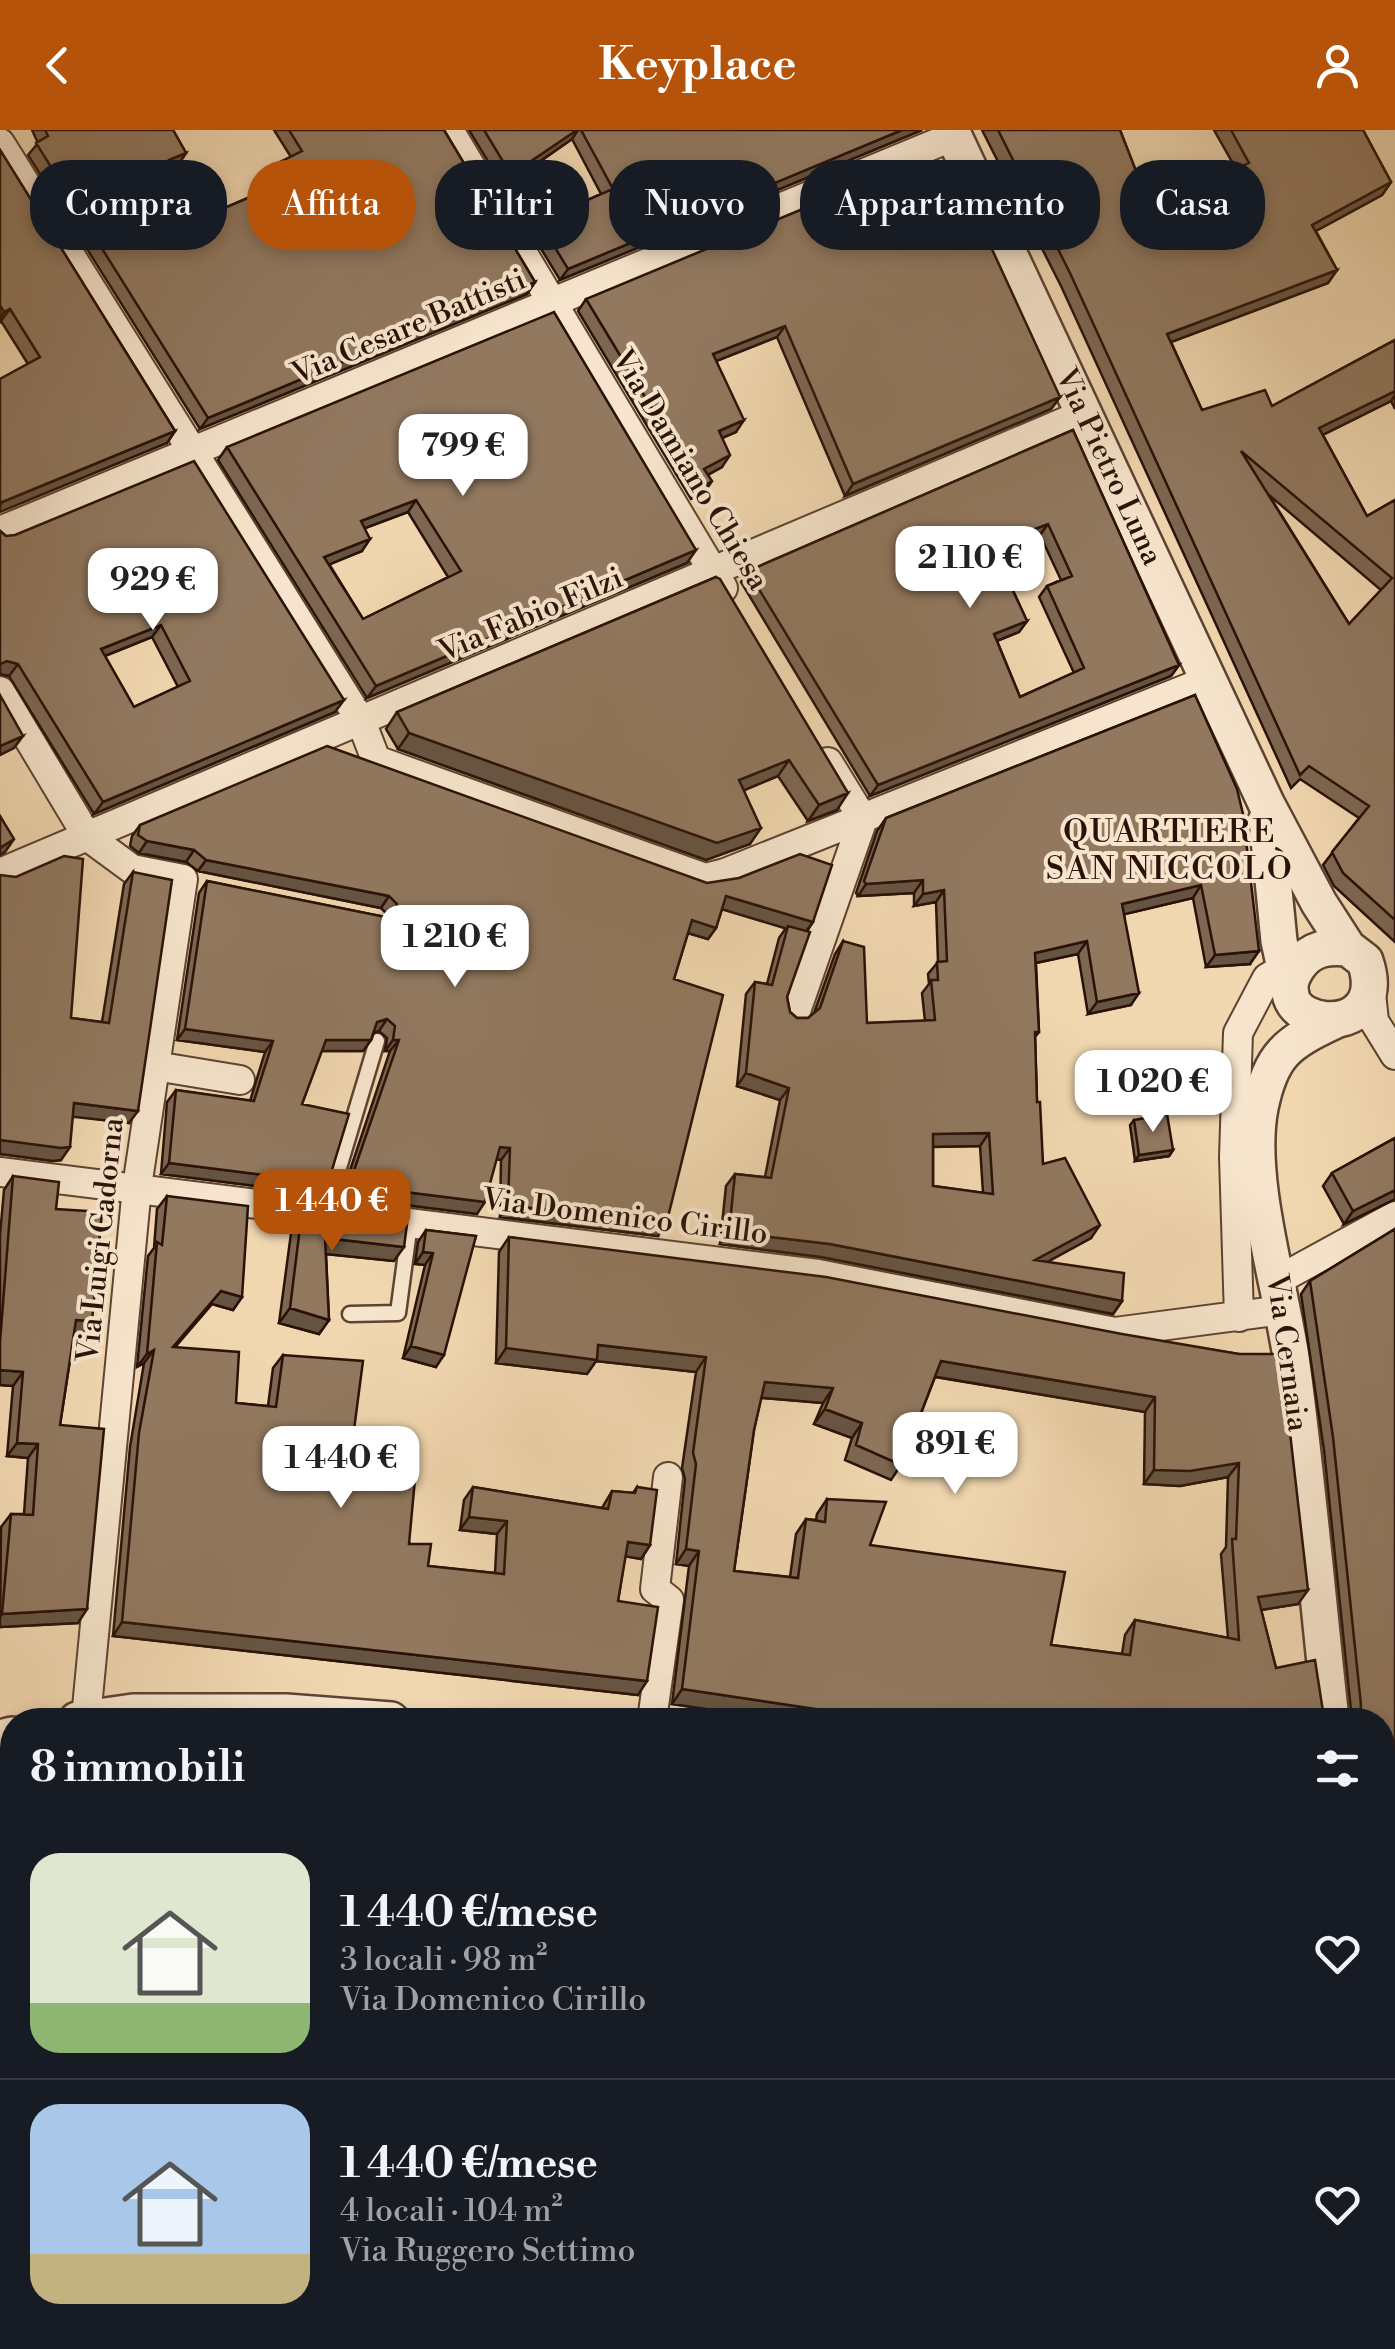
<!DOCTYPE html>
<html lang="it">
<meta charset="utf-8">
<style>
:root{--surface:#171b24;--page:#242831;--text:#f1f3f6;--muted:#9ea1a6;--line:#363941;--accent:#b45309}
body{margin:0;font-family:"Libre Bodoni",serif;background:var(--page);color:var(--text);height:100vh;display:flex;flex-direction:column;font-size:38px;white-space:nowrap}
*{box-sizing:border-box;margin:0}
p{font-size:32px;color:var(--muted)}
.icon{flex:none;width:55px;height:55px;fill:none;stroke:currentColor;stroke-width:2;stroke-linecap:round;stroke-linejoin:round}
.map{position:relative;flex:1;overflow:hidden}
.side{position:absolute;left:0px;top:1578px;width:1395px;height:642px;display:flex;flex-direction:column;background:var(--surface);border-radius:40px 40px 0 0;box-shadow:0 5px 15px #0003}
.side>*{flex:none}
.hud{position:absolute;left:30px;top:30px;width:1335px;height:90px;display:flex;gap:20px}
.price{position:absolute;translate:-50% -85px;padding:0 22px;border-radius:20px;background:#fff;color:#222;font-size:32px;line-height:65px;filter:drop-shadow(0 2px 5px #0008)}
.price::after{content:'';position:absolute;left:50%;top:60px;width:30px;height:22px;margin-left:-15px;background:inherit;clip-path:polygon(0 0,100% 0,50% 100%)}
.price.current{background:var(--accent);color:#fff}
ul{padding:0;list-style:none}
li{display:flex;align-items:center;gap:30px;height:250px;padding:0 30px}
li+li{border-top:2px solid var(--line)}
li span{display:grid;place-items:center;flex:none;width:280px;height:200px;border-radius:30px;color:#555}
li>.icon{margin-inline-start:auto}
span .icon{width:120px;height:120px;fill:#fffc;stroke-width:1}
li b{font-size:42px}
h2{display:flex;justify-content:space-between;align-items:center;height:120px;padding:0 30px;font-size:42px}
.pill{padding:0 35px;border-radius:40px;background:var(--surface);box-shadow:0 5px 15px #0003;font-size:35px;line-height:90px}
.pill.current{background:var(--accent);color:#fff}
header{display:flex;justify-content:space-between;align-items:center;height:130px;padding:0 30px;background:var(--accent);color:#fff;font-size:45px;font-weight:800}
.map>svg:first-child{display:block}
.green{fill:#cfb693;stroke:#7c644e;stroke-width:2.5}
.lines{fill:none;stroke-linecap:round;stroke-linejoin:round}
.service-casing{stroke:#5c4332;stroke-width:19}
.minor-casing{stroke:#5c4332;stroke-width:32}
.tertiary-casing{stroke:#5c4332;stroke-width:40}
.service{stroke:#f6e5cc;stroke-width:14}
.minor{stroke:#f6e5cc;stroke-width:28}
.tertiary{stroke:#f6e5cc;stroke-width:35}
.wall{fill:#7d6752;stroke:#2a1208;stroke-width:2.5;fill-rule:evenodd}
.shaded-wall{fill:#665442;stroke:#2a1208;stroke-width:2.5}
.building{fill:#91785f;stroke:#2a1208;stroke-width:2.5;fill-rule:evenodd}
.labels{text-anchor:middle;dominant-baseline:central;stroke-width:8;stroke-linejoin:round;paint-order:stroke}
.street-label{font-size:30px;fill:#2a1208;stroke:#f6e5cc}
.neighbourhood-label{font-size:32px;letter-spacing:2.5px;fill:#2a1208;stroke:#f6e5cc}
</style>
<header><svg class="icon" aria-label="back" viewBox="0 0 24 24"><path d="M15 5l-7 7 7 7"/></svg>Keyplace<svg class="icon" aria-label="person" viewBox="0 0 24 24"><circle cx="12" cy="8" r="4"/><path d="M4 21q1-7 8-7t8 7"/></svg></header>
<div class="map">
<svg width="1395" height="2219" viewBox="0 0 1395 2219">
<rect width="100%" height="100%" fill="#f1d7b0"/>
<filter id="stains"><feTurbulence type="fractalNoise" baseFrequency=".002" numOctaves="4"/><feColorMatrix values="0 0 0 0 .2 0 0 0 0 .09 0 0 0 0 .02 0 0 0 .5 -.17"/></filter>
<radialGradient id="worn" r=".72"><stop offset=".6" stop-color="#630" stop-opacity="0"/><stop offset="1" stop-color="#630" stop-opacity=".3"/></radialGradient>
<path class="green" d="M1272,2208H1395V2219H1274Z"/>
<g class="lines">
<g class="service-casing">
<path id="service" d="M326,1081L377,911
M350,1184L398,1183L410,1093
M6,2066L0,2017L12,1943"/>
</g>
<g class="minor-casing">
<path id="minor" d="M449,0L723,458
M0,13L361,591L376,630L705,748L725,743L1206,551
M0,401L954,6
M0,561L87,706L132,739L183,749L137,1057L86,1588
M0,743L1086,283
M1370,854L1374,891L1395,925
M795,884L863,689L828,632
M155,936L240,950
M0,1042L818,1144L1115,1202L1283,1180
M1278,1150L1395,1086
M1239,1187L1234,1027L1238,903L1267,848L1302,827
M652,1590L669,1470L655,1459L668,1347
M0,1929L12,1931
M1382,2102L1395,2099
M262,2208L263,2219
M477,2208L478,2219
M1011,2208V2219
M847,2219L848,2208"/>
</g>
<g class="tertiary-casing">
<g id="tertiary">
<path id="s1" d="M951,0L1266,673L1319,773L1348,818L1365,831C1395,918 1253,899 1299,835C1312,818 1328,816 1348,818"/>
<path d="M1267,689L1279,811L1291,865"/>
<path d="M77,1590L133,1582H286L391,1590"/>
<path d="M1331,1590C1318,1471 1308,1352 1292,1234C1282,1160 1246,1050 1260,978C1271,924 1287,913 1334,891"/>
<path d="M0,1608L12,1605"/>
<path d="M1382,1710L1395,1712"/>
</g>
</g>
<use href="#service" class="service"/>
<use href="#minor" class="minor"/>
<use href="#tertiary" class="tertiary"/>
</g>
<path class="wall" d="M32,0H173L186,23L178,35L173,37L199,89L264,61L258,51L266,39L291,27L274,0H444L535,152L527,164L200,299L28,25L38,13Z
M469,0H922L560,150ZM572,9L601,64L558,83L531,38Z
M982,0H1120L1150,77L1236,39L1214,0H1363L1391,52L1382,65L1316,101L1337,140L1328,153L1171,212L1202,280L1272,276L1395,210V279L1391,271L1323,305L1367,386L1395,370V812L1334,756L1323,735L1359,688L1300,649L1291,658L1061,156ZM1269,365L1381,460L1349,494Z
M0,20L175,301L167,313L28,234L1,191L0,192Z
M878,89L1060,267L1051,279L845,366L777,207L716,231L736,302L722,308V337L708,345L704,363L691,369L578,181L586,169Z
M1073,300L1179,535L1171,546L870,666L741,452L748,441ZM1040,405L1061,450L1047,456L1039,467L1074,543L1020,567L997,511L1019,502L1027,491L995,422Z
M227,317L687,433L367,568L218,330ZM408,382L448,447L363,489L329,434L362,421L365,398Z
M0,401L6,406L335,582L94,684L9,546L0,544ZM152,507L178,557L134,577L105,526Z
M716,447L837,680L808,691L778,646L744,660L750,714L706,730L398,619L386,599L397,582Z
M1195,565L1250,834L1206,837L1193,768L1124,784L1131,875L1088,884L1078,824L1036,833L1039,902L1035,907L1037,972L1043,1034L1091,1108L1047,1132L1122,1171L1113,1184L821,1127L720,1114L726,1056L735,1044L765,1047L780,970L737,956L746,864L755,852L767,854L779,808L786,798L722,779L716,798L708,809L688,803L674,849L658,1106L500,1087L501,1030L496,1029L477,1084L341,1067L390,921H385L387,908L379,901L374,903L371,910L363,921H321L302,974L328,1053L320,1064L161,1044L167,972L176,960L250,971L265,922L177,910L199,763L207,751L385,787L389,786L381,778L198,741L186,732L139,723L130,716L132,706L140,695L813,792L807,801L787,867L790,882L797,888H808L814,883L835,824L843,811L867,893L925,891L922,863L929,854L928,844L938,832L936,772L914,776V763L858,766L856,763L877,701L886,688ZM980,1016L983,1063L933,1056V1017Z
M133,742L129,993L73,986L61,1030L53,1031L0,1024V745L71,888L102,892L124,754Z
M1134,990L1173,1020L1169,1026L1135,1031L1130,995Z
M1395,1008V1069L1344,1094L1323,1056L1332,1043Z
M13,1046L56,1079L92,1191L83,1204H74L60,1295L78,1493L0,1497L1,1397L11,1384H24L28,1328L7,1326L13,1256L0,1255V1105L4,1060Z
M167,1066L242,1167L233,1180L212,1174L175,1217L236,1273L268,1276L273,1238L283,1225L349,1338L428,1436L495,1443L497,1404L460,1400L464,1370L473,1357L602,1378L612,1361L633,1363L637,1357L650,1415L641,1429L625,1426L618,1471L638,1565L113,1506L130,1317L144,1233L137,1237L148,1126L154,1118L157,1079Z
M302,1081L394,1131L326,1124L329,1190L319,1204L279,1193L292,1096Z
M1395,1099V1691L1382,1690V1590H1352L1324,1320L1301,1164L1310,1151Z
M426,1100L476,1106L436,1237L403,1228L425,1135L415,1134L418,1112Z
M509,1107L1239,1224L1298,1474L1261,1480L1276,1538L1324,1588L1322,1590H780L672,1574L689,1436L676,1434L685,1349L682,1338L696,1242L596,1231L587,1244L496,1233L499,1122ZM935,1247L1145,1282L1144,1354L1180,1356L1228,1347L1226,1417L1221,1424L1228,1508L1135,1490L1125,1505L1122,1524L1051,1515L870,1415L827,1369L817,1384L816,1390L806,1389L796,1404L790,1447L734,1441L754,1300L761,1268L823,1273L814,1294L852,1308L845,1330L891,1350L901,1335Z
M279,2208H468L279,2219Z
M503,2208H818L817,2219H504Z
M873,2208H1003L1006,2216L1012,2219H872Z
M1027,2208H1283L1285,2219H1028Z
M1365,2208H1395L1369,2216Z"/>
<path class="shaded-wall" d="M577,0H578L572,9L520,45L528,33Z
M902,0H922L560,150L568,139Z
M186,23L178,35L161,41L169,30Z
M1391,52L1382,65L1303,108L1312,95Z
M1337,140L1328,153L1158,217L1167,204Z
M535,152L527,164L200,299L208,288Z
M10,179L1,191L0,192V188L4,182Z
M785,196L777,207L704,236L713,224Z
M1395,261V265L1391,271L1310,311L1319,298Z
M1060,267L1051,279L845,366L853,354Z
M744,290L736,302L711,313L719,301Z
M175,301L167,313L0,382V375L2,372Z
M730,325L722,337L696,351L704,339Z
M712,351L704,363L691,369L700,358Z
M416,370L408,382L352,403L361,391Z
M1048,394L1040,405L984,426L992,415Z
M370,409L362,421L316,440L324,427Z
M696,420L687,433L367,568L376,556Z
M1027,491L1019,502L986,515L994,504Z
M161,495L152,507L92,531L101,519Z
M7,531L18,534L9,546L0,544V534Z
M1179,535L1171,546L870,666L878,655Z
M344,570L335,582L94,684L103,672Z
M409,603L761,698L750,714L706,730L398,619Z
M23,606L14,618L0,625V616Z
M789,630L778,646L728,667L739,650Z
M848,663L837,680L808,691L819,675Z
M14,709L5,722L0,725V718Z
M147,711L194,720L186,732L139,723Z
M206,730L389,766L381,778L198,741Z
M923,750L914,763L858,766L866,754Z
M1201,755L1193,768L1113,787L1122,774Z
M944,760L936,772L914,776L923,764Z
M726,766L813,792L804,804L718,778Z
M692,790L716,798L708,809L684,802Z
M1087,811L1078,824L1026,835L1035,823Z
M1259,821L1250,834L1206,837L1215,825Z
M1139,863L1131,875L1088,884L1097,872Z
M387,889L379,901L369,904L377,892Z
M185,899L273,911L265,922L177,910Z
M326,910H371L363,921H318Z
M393,910H399L390,921H385Z
M746,943L789,958L780,970L737,956Z
M74,973L138,981L129,993L66,986Z
M989,1003L980,1016L924,1017L933,1004Z
M0,1010L70,1017L61,1030L53,1031L0,1024Z
M500,1017L510,1018L501,1030L491,1028Z
M1173,1020L1169,1026L1135,1031L1139,1025Z
M169,1033L328,1053L320,1064L161,1044Z
M349,1055L485,1072L477,1084L341,1067Z
M1395,1060V1069L1344,1094L1353,1081Z
M508,1075L666,1095L658,1106L500,1087Z
M1100,1095L1091,1108L1027,1143L1035,1130Z
M729,1102L830,1114L1122,1171L1113,1184L821,1127L720,1114Z
M325,1108L404,1117L394,1131L315,1123Z
M423,1122L433,1123L425,1135L415,1134Z
M221,1161L242,1167L233,1180L212,1174L164,1230L173,1217Z
M290,1178L329,1190L319,1204L279,1193Z
M76,1190L92,1191L83,1204L66,1203Z
M598,1215L706,1227L696,1242L596,1231L587,1244L496,1233L506,1218Z
M411,1216L444,1225L436,1237L403,1228Z
M154,1220L144,1233L137,1237L147,1224Z
M941,1231L1155,1267L1145,1282L931,1246Z
M0,1240L23,1242L13,1256L0,1255Z
M765,1252L833,1258L823,1273L754,1267Z
M825,1279L862,1293L852,1308L814,1294Z
M17,1313L38,1314L28,1328L7,1326Z
M1239,1333L1228,1347L1180,1356L1144,1354L1154,1340Z
M469,1387L507,1391L497,1404L460,1400Z
M628,1412L650,1415L641,1429L618,1425Z
M686,1419L699,1421L689,1436L676,1434Z
M1308,1460L1298,1474L1248,1482L1258,1467Z
M87,1479L78,1493L0,1497V1487L2,1484Z
M122,1492L647,1551L638,1565L113,1506Z
M682,1559L889,1590H780L672,1574Z
M9,1663H12V1676H0Z
M1384,1677L1395,1678V1691L1382,1690V1679Z
M11,1899H12V1915L0,1912V1903Z
M1395,1964V1976L1382,1977V1966Z
M1395,2198V2208L1369,2216L1375,2208H1382V2202Z"/>
<path class="building" d="M45,0H173L186,23L169,30L199,89L276,56L266,39L302,21L289,0H444L535,152L208,288L36,13L48,6Z
M484,0H577L528,33L558,83L613,59L581,0H902L568,139Z
M998,0H1120L1150,77L1249,33L1231,0H1363L1391,52L1312,95L1337,140L1167,204L1202,280L1265,260L1272,276L1395,210V261L1319,298L1367,386L1395,370V790L1343,743L1332,722L1369,676L1309,636L1300,645L1070,143ZM1241,321L1392,448L1349,494Z
M0,20L175,301L2,372L0,375V249L40,227L10,179L4,182L0,175Z
M863,54L878,89L962,54L1060,267L853,354L785,196L713,224L744,290L719,301L730,325L704,339L712,351L700,358L586,169Z
M554,182L696,420L376,556L227,317ZM416,370L461,441L363,489L324,427L370,409L361,391Z
M1073,300L1179,535L878,655L748,441ZM1048,394L1072,446L1047,456L1084,538L1020,567L994,504L1027,491L992,415Z
M194,331L344,570L103,672L18,534L7,531L0,534V401L6,406L15,405ZM161,495L190,551L134,577L101,519Z
M716,447L720,449L848,663L819,675L789,630L739,650L761,698L717,713L409,603L397,582Z
M0,565L23,606L0,616Z
M1195,565L1237,659L1243,684L1259,821L1215,825L1201,755L1122,774L1139,863L1097,872L1087,811L1035,823L1039,902H1035L1037,972H1040L1043,1034L1065,1028L1100,1095L1035,1130L1124,1143L1122,1171L830,1114L729,1102L735,1044L771,1048L789,958L746,943L755,852L772,855L788,796L810,802L787,867L790,882L797,888H808L820,878L843,811L864,817L867,893L935,890L931,850H938L937,832L947,831L944,760L923,764V750L866,754L864,751L886,688ZM989,1003L993,1064L933,1056V1004Z
M327,616L707,753L739,748L800,724L832,735L813,792L726,766L716,798L692,790L674,849L723,865L666,1095L508,1075L510,1018L500,1017L485,1072L349,1055L399,910H393L395,896L387,889L377,892L371,910H326L302,974L349,984L328,1053L169,1033L176,960L254,971L273,911L185,899L207,751L385,787L394,784L397,774L389,766L206,730L194,720L147,711L138,705L140,695Z
M0,686L14,709L0,718Z
M64,726L83,729L71,888L109,893L133,742L172,750L138,981L74,973L70,1017L61,1018L0,1010V745L16,747Z
M1167,984L1173,1020L1139,1025L1134,990Z
M1395,1008V1060L1353,1081L1332,1043Z
M13,1046L59,1052L56,1079L102,1082L92,1191L76,1190L60,1295L104,1299L87,1479L2,1484L11,1384L33,1385L38,1314L17,1313L23,1242L0,1240V1212Z
M167,1066L248,1076L242,1167L221,1161L173,1217L239,1222L236,1273L276,1277L283,1225L363,1231L349,1338L415,1349L409,1414H431L428,1436L504,1444L507,1391L469,1387L473,1357L608,1379L612,1361L635,1363L637,1357L657,1360L650,1415L628,1412L618,1471L658,1477L647,1551L122,1492L139,1303L154,1220L147,1224L157,1112L162,1115Z
M302,1081L407,1094L404,1117L325,1108L329,1190L290,1178Z
M1395,1099V1678L1384,1677L1382,1679V1590H1359L1361,1575L1333,1307L1310,1151Z
M426,1100L476,1106L444,1225L411,1216L433,1123L423,1122Z
M509,1107L826,1147L1122,1204L1239,1224H1281L1308,1460L1258,1467L1276,1538L1315,1530L1324,1588L1313,1590H889L682,1559L699,1421L686,1419L696,1334L693,1323L706,1227L598,1215L597,1230L506,1218ZM941,1231L1155,1267L1154,1340L1190,1341L1239,1333L1236,1409H1232L1239,1510L1135,1490L1130,1525L1051,1515L1065,1442L870,1415L886,1372L827,1369L825,1392L806,1389L798,1448L734,1441L754,1300L765,1252L833,1258L825,1279L862,1293L856,1315L901,1335Z
M12,1630V1663H9L7,1722L12,1723V1899L0,1903V1632Z
M1382,1715L1395,1717V1964L1382,1966V1767H1385L1382,1757Z
M0,1930L10,1934L6,1956H0Z
M0,2051L5,2052L11,2091L12,2094V2208H256L257,2215L264,2219H0Z
M1395,2110V2198L1382,2202V2114Z
M288,2208H468L469,2219H280L287,2214Z
M513,2208H818L817,2219H513Z
M881,2208H1003L1006,2216L1012,2219H880Z
M1037,2208H1283L1285,2219H1031Z"/>
<g class="labels">
<g class="street-label">
<text transform="translate(409 197) rotate(-23)">Via Cesare Battisti</text>
<text stroke="none"><textPath href="#s1" startOffset="372">Via Pietro Luna</textPath></text>
<text transform="translate(690 340) rotate(59)">Via Damiano Chiesa</text>
<text transform="translate(531 485) rotate(-23)">Via Fabio Filzi</text>
<text transform="translate(625 1087) rotate(7)">Via Domenico Cirillo</text>
<text transform="translate(101 1110) rotate(-84)">Via Luigi Cadorna</text>
<text transform="translate(1287 1223) rotate(82)">Via Cernaia</text>
</g>
<g class="neighbourhood-label">
<text x="1170" y="702">QUARTIERE<tspan x="1170" dy="37">SAN NICCOLÒ</tspan></text>
</g>
</g>
<rect width="100%" height="100%" filter="url(#stains)"/>
<rect width="100%" height="100%" fill="url(#worn)"/>
</svg>
<b class="price" style="left:463px;top:369px">799 €</b>
<b class="price" style="left:970px;top:481px">2 110 €</b>
<b class="price" style="left:153px;top:503px">929 €</b>
<b class="price" style="left:455px;top:860px">1 210 €</b>
<b class="price" style="left:1153px;top:1005px">1 020 €</b>
<b class="price current" style="left:332px;top:1124px">1 440 €</b>
<b class="price" style="left:955px;top:1367px">891 €</b>
<b class="price" style="left:341px;top:1381px">1 440 €</b>
<div class="hud">
<a class="pill">Compra</a>
<a class="pill current">Affitta</a>
<a class="pill">Filtri</a>
<a class="pill">Nuovo</a>
<a class="pill">Appartamento</a>
<a class="pill">Casa</a>
</div>
<section class="side">
<h2>8 immobili<svg class="icon" aria-label="filters" viewBox="0 0 24 24"><path d="M4 7h16M4 17h16"/><circle cx="9" cy="7" r="2"/><circle cx="15" cy="17" r="2"/></svg></h2>
<ul>
<li><span style="background:linear-gradient(#dfe7d0 75%,#8fb573 0)"><svg class="icon" aria-label="home" viewBox="0 0 24 24"><path d="M3 11l9-7 9 7M6 9v11h12V9"/></svg></span><div><b>1 440 €/mese</b><p>3 locali · 98 m²</p><p>Via Domenico Cirillo</p></div><svg class="icon" aria-label="heart" viewBox="0 0 24 24"><path d="M12 20l-8-8c-3-5 5-10 8-4 3-6 11-1 8 4z"/></svg></li>
<li><span style="background:linear-gradient(#a9c7e8 75%,#c2b280 0)"><svg class="icon" aria-label="home" viewBox="0 0 24 24"><path d="M3 11l9-7 9 7M6 9v11h12V9"/></svg></span><div><b>1 440 €/mese</b><p>4 locali · 104 m²</p><p>Via Ruggero Settimo</p></div><svg class="icon" aria-label="heart" viewBox="0 0 24 24"><path d="M12 20l-8-8c-3-5 5-10 8-4 3-6 11-1 8 4z"/></svg></li>
</ul>
</section>
</div>
